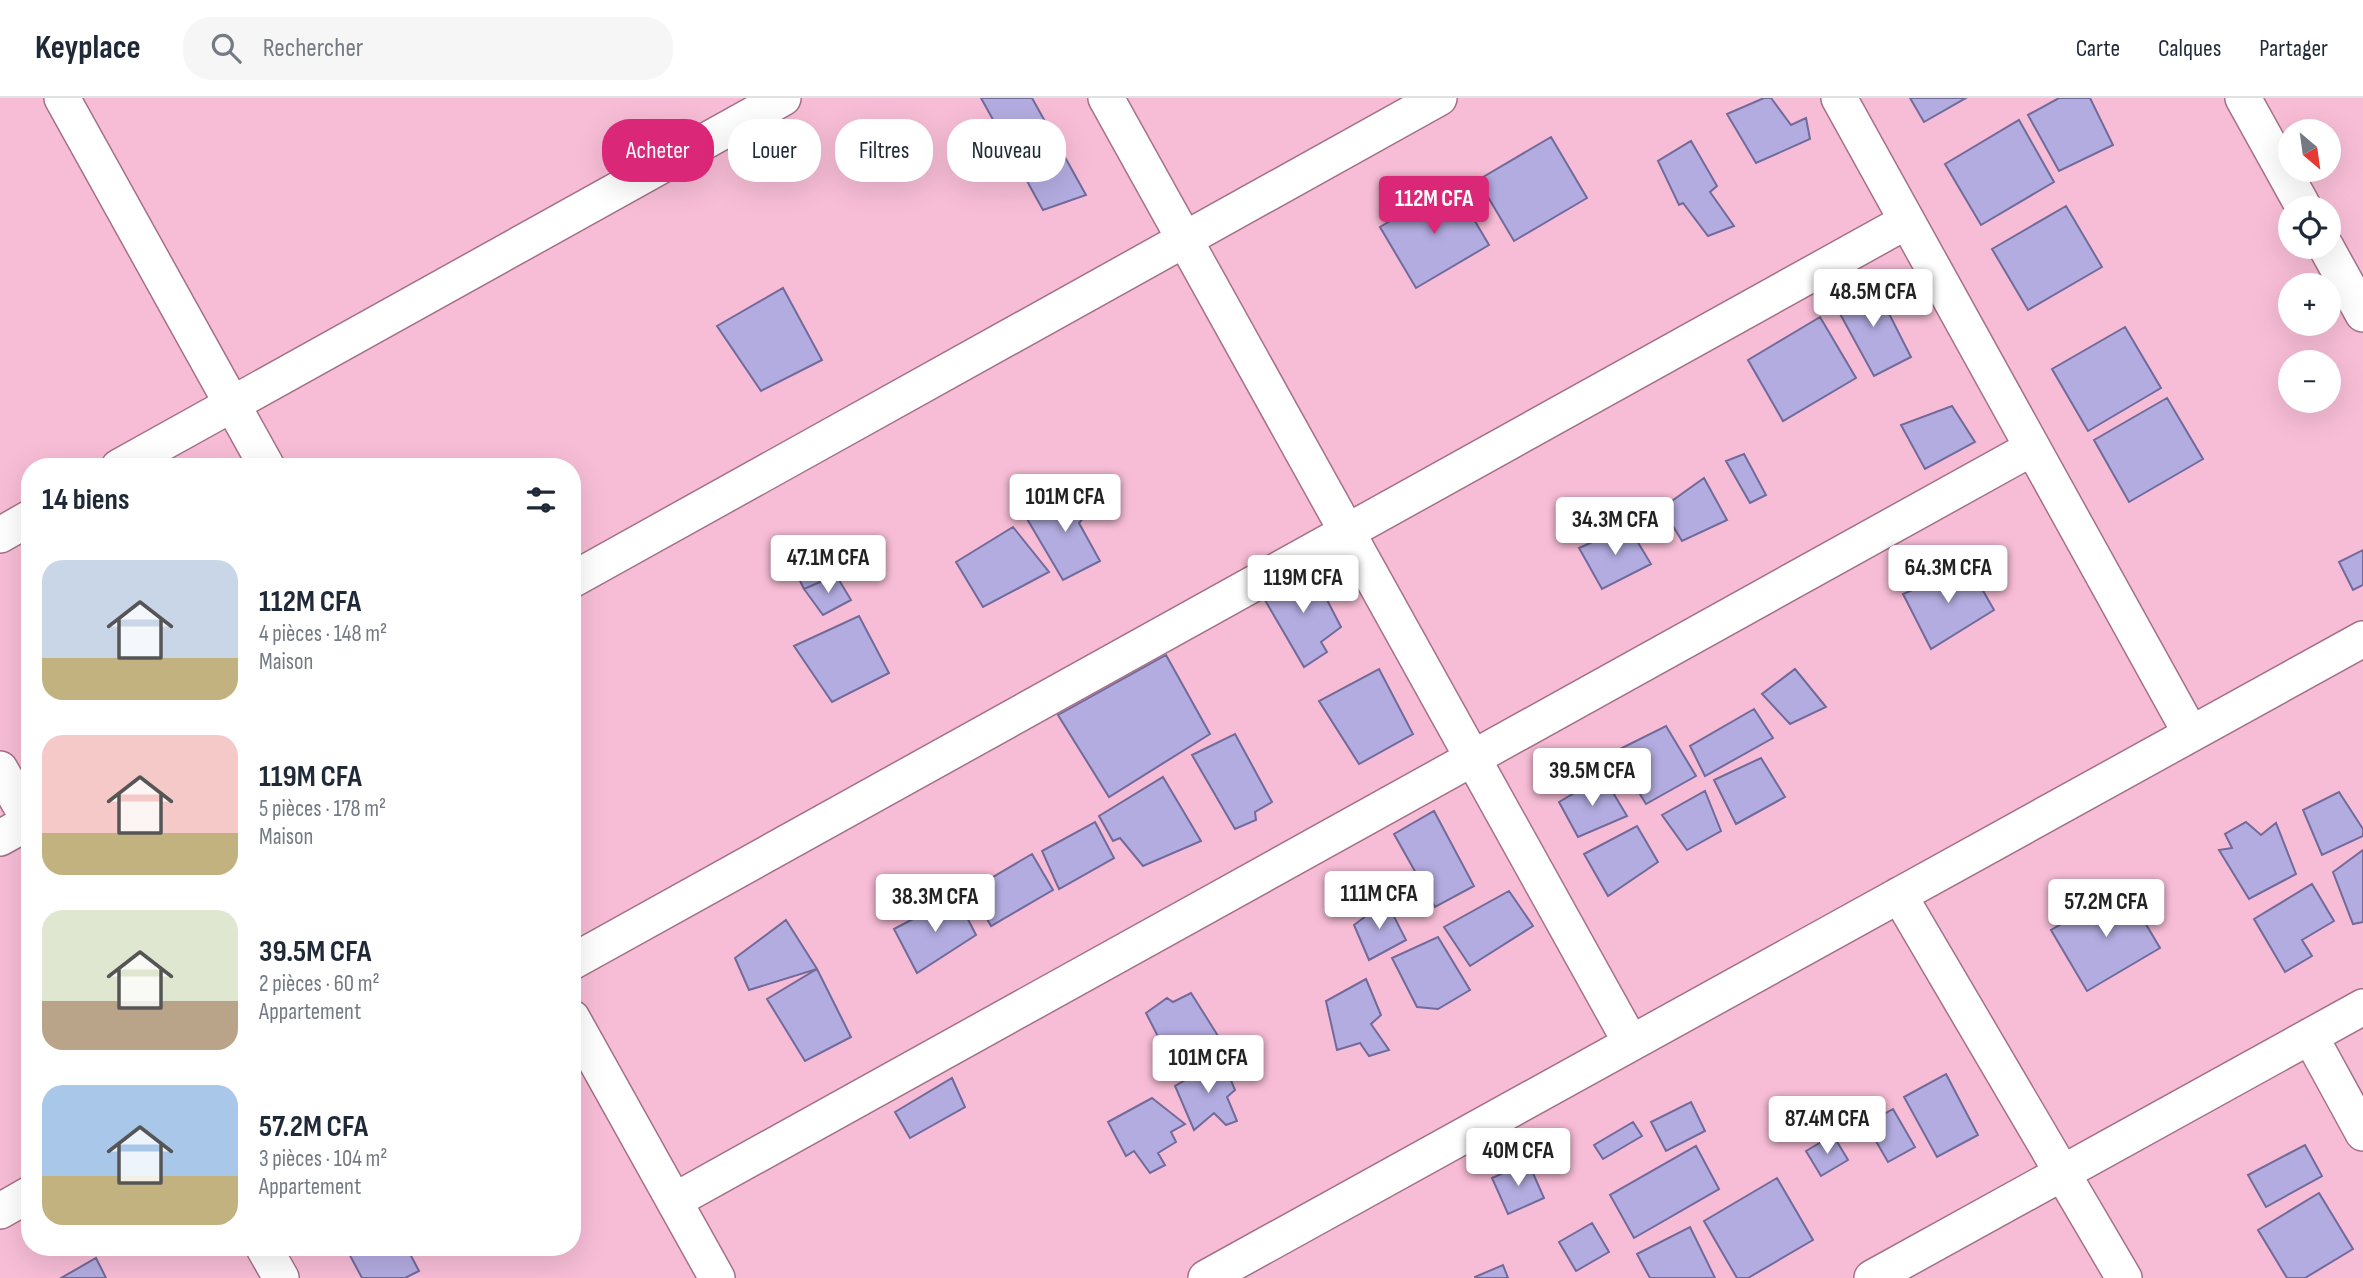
<!DOCTYPE html>
<html lang="fr">
<meta charset="utf-8">
<style>
:root{--surface:#fff;--page:#f6f6f7;--text:#1f2937;--muted:#747a83;--line:#e0e1e3;--accent:#db2777}
body{margin:0;font-family:"Sofia Sans Condensed",sans-serif;background:var(--page);color:var(--text);height:100vh;display:flex;flex-direction:column;font-size:26px;white-space:nowrap}
*{box-sizing:border-box;margin:0}
p{font-size:23px;color:var(--muted)}
.icon{flex:none;width:38px;height:38px;fill:none;stroke:currentColor;stroke-width:2;stroke-linecap:round;stroke-linejoin:round}
.map{position:relative;flex:1;overflow:hidden}
.drawer{position:absolute;left:21px;top:360px;width:560px;height:798px;display:flex;flex-direction:column;background:var(--surface);border-radius:28px;box-shadow:0 7px 28px #0002}
.drawer>*{flex:none}
.guide{position:absolute;left:602px;top:21px;width:665px;height:63px;display:flex;gap:14px}
.needle{width:46px;rotate:151deg}
.buttons{position:absolute;left:2278px;top:21px;display:grid;gap:14px}
.buttons a{display:grid;place-items:center;width:63px;height:63px;border-radius:50%;background:var(--surface);box-shadow:0 7px 28px #0002;font-size:35px}
.price{position:absolute;translate:-50% -60px;padding:0 16px;border-radius:7px;background:#fff;color:#222;font-size:23px;line-height:46px;filter:drop-shadow(0 2px 4px #0008)}
.price::after{content:'';position:absolute;left:50%;top:42px;width:21px;height:16px;margin-left:-10px;background:inherit;clip-path:polygon(0 0,100% 0,50% 100%)}
.price.on{background:var(--accent);color:#fff}
ul{padding:0;list-style:none}
li{display:flex;align-items:center;gap:21px;height:175px;padding:0 21px}
li span{display:grid;place-items:center;flex:none;width:196px;height:140px;border-radius:21px;color:#555}
li>.icon{margin-inline-start:auto}
span .icon{width:84px;height:84px;fill:#fffc;stroke-width:1}
li b{font-size:30px}
h2{display:flex;justify-content:space-between;align-items:center;height:84px;padding:0 21px;font-size:30px}
.pill{padding:0 24px;border-radius:28px;background:var(--surface);box-shadow:0 7px 28px #0002;font-size:24px;line-height:63px}
.pill.on{background:var(--accent);color:#fff}
header{display:flex;align-items:center;gap:42px;box-sizing:border-box;height:98px;padding:0 35px;background:var(--surface);border-bottom:2px solid var(--line)}
header strong{font-size:33px}
nav{display:flex;gap:38px;margin-inline-start:auto;font-size:24px}
.search{width:490px;height:63px;background:var(--page);display:flex;align-items:center;gap:18px;box-sizing:border-box;padding:0 24px;border-radius:28px;color:var(--muted);font-size:26px}
.map>svg:first-child{display:block}
.building{fill:#b3ace0;stroke:#716a9a;stroke-width:2}
.lines{fill:none;stroke-linecap:round;stroke-linejoin:round}
.minor-casing{stroke:#a57188;stroke-width:38}
.minor{stroke:#fff;stroke-width:35}
</style>
<header>
<strong>Keyplace</strong>
<div class="search"><svg class="icon" aria-label="search" viewBox="0 0 24 24"><circle cx="10" cy="10" r="6"/><path d="M15 15l6 6"/></svg>Rechercher</div>
<nav><a>Carte</a><a>Calques</a><a>Partager</a></nav>
</header>
<div class="map">
<svg width="2363" height="1180" viewBox="0 0 2363 1180">
<rect width="100%" height="100%" fill="#f7bdd6"/>
<path class="building" d="M981,0H1032L1086,97L1043,112Z
M1764,0H1771L1791,27L1806,20L1810,41L1756,65L1727,16Z
M1910,0H1966L1924,24Z
M2059,0H2090L2113,47L2059,73L2028,17Z
M2019,22L2054,84L1981,127L1945,66Z
M1551,39L1587,100L1514,143L1478,82Z
M1691,43L1717,88L1710,94L1734,128L1708,138L1683,105L1679,107L1658,63Z
M1453,86L1489,147L1416,190L1380,129Z
M2066,108L2102,169L2028,212L1992,151Z
M1874,186L1911,259L1874,278L1833,203Z
M783,190L822,262L761,293L717,228Z
M1820,219L1856,280L1783,323L1748,262Z
M2125,229L2161,290L2088,333L2052,271Z
M2167,300L2203,361L2129,404L2094,342Z
M1952,308L1975,344L1925,371L1901,327Z
M1744,356L1766,397L1750,405L1726,363Z
M1704,380L1727,422L1682,443L1662,410Z
M1086,396L1096,404L1079,425L1100,463L1063,482L1023,414Z
M1628,428L1651,466L1602,491L1579,450Z
M1013,429L1049,474L983,509L956,464Z
M821,449L836,477L804,491L789,461Z
M2363,452V487L2353,492L2339,464Z
M1969,468L1994,512L1931,551L1903,496Z
M1311,471L1341,529L1321,544L1327,554L1304,569L1262,497Z
M836,477L851,502L823,517L804,491Z
M859,518L889,575L832,604L794,548Z
M1166,557L1210,636L1109,699L1058,617Z
M1379,571L1413,636L1359,666L1319,603Z
M1795,571L1826,609L1790,626L1762,596Z
M1754,611L1773,640L1705,678L1690,648Z
M1666,628L1696,678L1646,706L1614,654Z
M1235,636L1272,704L1255,714L1256,722L1235,731L1192,657Z
M1761,660L1785,699L1736,726L1714,682Z
M1603,678L1627,718L1578,739L1559,704Z
M1163,679L1201,743L1143,768L1120,740L1113,743L1099,718Z
M1705,693L1721,733L1687,752L1662,717Z
M2339,694L2363,731V738L2322,757L2303,712Z
M1434,713L1474,788L1435,809L1394,736Z
M1095,724L1114,760L1059,791L1042,753Z
M2246,724L2261,737L2276,725L2296,776L2249,801L2219,752L2232,750L2225,736Z
M1637,728L1658,764L1608,798L1584,756Z
M2363,752V824L2353,826L2333,774Z
M1032,756L1053,792L991,828L971,792Z
M2312,786L2334,823L2302,842L2312,858L2285,874L2254,821Z
M2124,789L2160,850L2087,893L2051,832Z
M1509,793L1533,828L1470,868L1444,829Z
M956,798L976,837L917,875L894,831Z
M1386,803L1406,842L1369,862L1354,827Z
M786,822L817,871L749,892L735,860Z
M1438,839L1470,892L1438,911L1417,909L1392,860Z
M817,871L851,939L805,963L767,901Z
M1366,881L1381,917L1371,926L1389,952L1369,958L1360,945L1337,952L1326,903Z
M1191,895L1225,949L1175,972L1146,915L1167,900L1173,904Z
M1222,961L1235,992L1227,999L1237,1023L1226,1027L1214,1015L1194,1032L1175,988Z
M1946,976L1978,1037L1937,1059L1904,999Z
M952,980L965,1009L910,1040L895,1014Z
M1152,1000L1185,1026L1171,1034L1176,1044L1158,1055L1165,1067L1150,1075L1134,1053L1126,1058L1108,1024Z
M1691,1004L1705,1033L1666,1053L1651,1024Z
M1893,1011L1915,1049L1888,1064L1866,1026Z
M1633,1024L1642,1038L1603,1061L1594,1047Z
M1833,1037L1848,1062L1821,1078L1806,1053Z
M2305,1047L2322,1078L2266,1109L2248,1077Z
M1696,1048L1719,1091L1634,1140L1610,1097Z
M1528,1064L1544,1100L1508,1116L1492,1080Z
M1777,1080L1813,1142L1748,1180H1737L1704,1123Z
M2319,1095L2353,1151L2305,1180H2287L2258,1132Z
M1592,1125L1609,1154L1576,1173L1559,1144Z
M1690,1129L1715,1180H1650L1637,1156Z
M346,1150H407L419,1173L405,1180H362Z
M96,1160L106,1180H61Z
M1503,1167L1508,1180H1475V1179Z"/>
<g class="lines">
<g class="minor-casing">
<path id="minor" d="M62,0L267,369
M1106,0L1631,945
M1839,0L2191,636
M2243,0L2304,110
M2326,149L2363,216
M119,369L783,0
M0,437L30,420
M572,482L1439,0
M0,671L30,724
M0,740L29,724
M1899,797L2124,1180
M572,864L1907,123
M572,920L717,1180
M2310,938L2363,1035
M674,1103L2032,350
M0,1113L30,1096
M264,1150L281,1180
M1206,1180L2363,541
M1872,1180L2363,909"/>
</g>
<use href="#minor" class="minor"/>
</g>
</svg>
<div class="buttons">
<a><svg class="needle" viewBox="-14 -14 28 28"><path d="M0-13l5 13h-10z" fill="#e53935"/><path d="M0 13l5-13h-10z" fill="#747a83"/></svg></a>
<a><svg class="icon" aria-label="locate" viewBox="0 0 24 24"><circle cx="12" cy="12" r="6"/><path d="M12 2v4M12 18v4M2 12h4M18 12h4"/></svg></a>
<a>+</a>
<a>−</a>
</div>
<b class="price on" style="left:1434px;top:138px">112M CFA</b>
<b class="price" style="left:1873px;top:231px">48.5M CFA</b>
<b class="price" style="left:1065px;top:436px">101M CFA</b>
<b class="price" style="left:1615px;top:459px">34.3M CFA</b>
<b class="price" style="left:828px;top:497px">47.1M CFA</b>
<b class="price" style="left:1948px;top:507px">64.3M CFA</b>
<b class="price" style="left:1303px;top:517px">119M CFA</b>
<b class="price" style="left:1592px;top:710px">39.5M CFA</b>
<b class="price" style="left:1379px;top:833px">111M CFA</b>
<b class="price" style="left:935px;top:836px">38.3M CFA</b>
<b class="price" style="left:2106px;top:841px">57.2M CFA</b>
<b class="price" style="left:1208px;top:997px">101M CFA</b>
<b class="price" style="left:1827px;top:1058px">87.4M CFA</b>
<b class="price" style="left:1518px;top:1090px">40M CFA</b>
<div class="guide">
<a class="pill on">Acheter</a>
<a class="pill">Louer</a>
<a class="pill">Filtres</a>
<a class="pill">Nouveau</a>
</div>
<section class="drawer">
<h2>14 biens<svg class="icon" aria-label="filters" viewBox="0 0 24 24"><path d="M4 7h16M4 17h16"/><circle cx="9" cy="7" r="2"/><circle cx="15" cy="17" r="2"/></svg></h2>
<ul>
<li><span style="background:linear-gradient(#c9d6e8 70%,#c2b280 0)"><svg class="icon" aria-label="home" viewBox="0 0 24 24"><path d="M3 11l9-7 9 7M6 9v11h12V9"/></svg></span><div><b>112M CFA</b><p>4 pièces · 148 m²</p><p>Maison</p></div></li>
<li><span style="background:linear-gradient(#f6c9c9 70%,#c2b280 0)"><svg class="icon" aria-label="home" viewBox="0 0 24 24"><path d="M3 11l9-7 9 7M6 9v11h12V9"/></svg></span><div><b>119M CFA</b><p>5 pièces · 178 m²</p><p>Maison</p></div></li>
<li><span style="background:linear-gradient(#dfe7d0 65%,#b9a48a 0)"><svg class="icon" aria-label="home" viewBox="0 0 24 24"><path d="M3 11l9-7 9 7M6 9v11h12V9"/></svg></span><div><b>39.5M CFA</b><p>2 pièces · 60 m²</p><p>Appartement</p></div></li>
<li><span style="background:linear-gradient(#a9c7e8 65%,#c2b280 0)"><svg class="icon" aria-label="home" viewBox="0 0 24 24"><path d="M3 11l9-7 9 7M6 9v11h12V9"/></svg></span><div><b>57.2M CFA</b><p>3 pièces · 104 m²</p><p>Appartement</p></div></li>
</ul>
</section>
</div>
